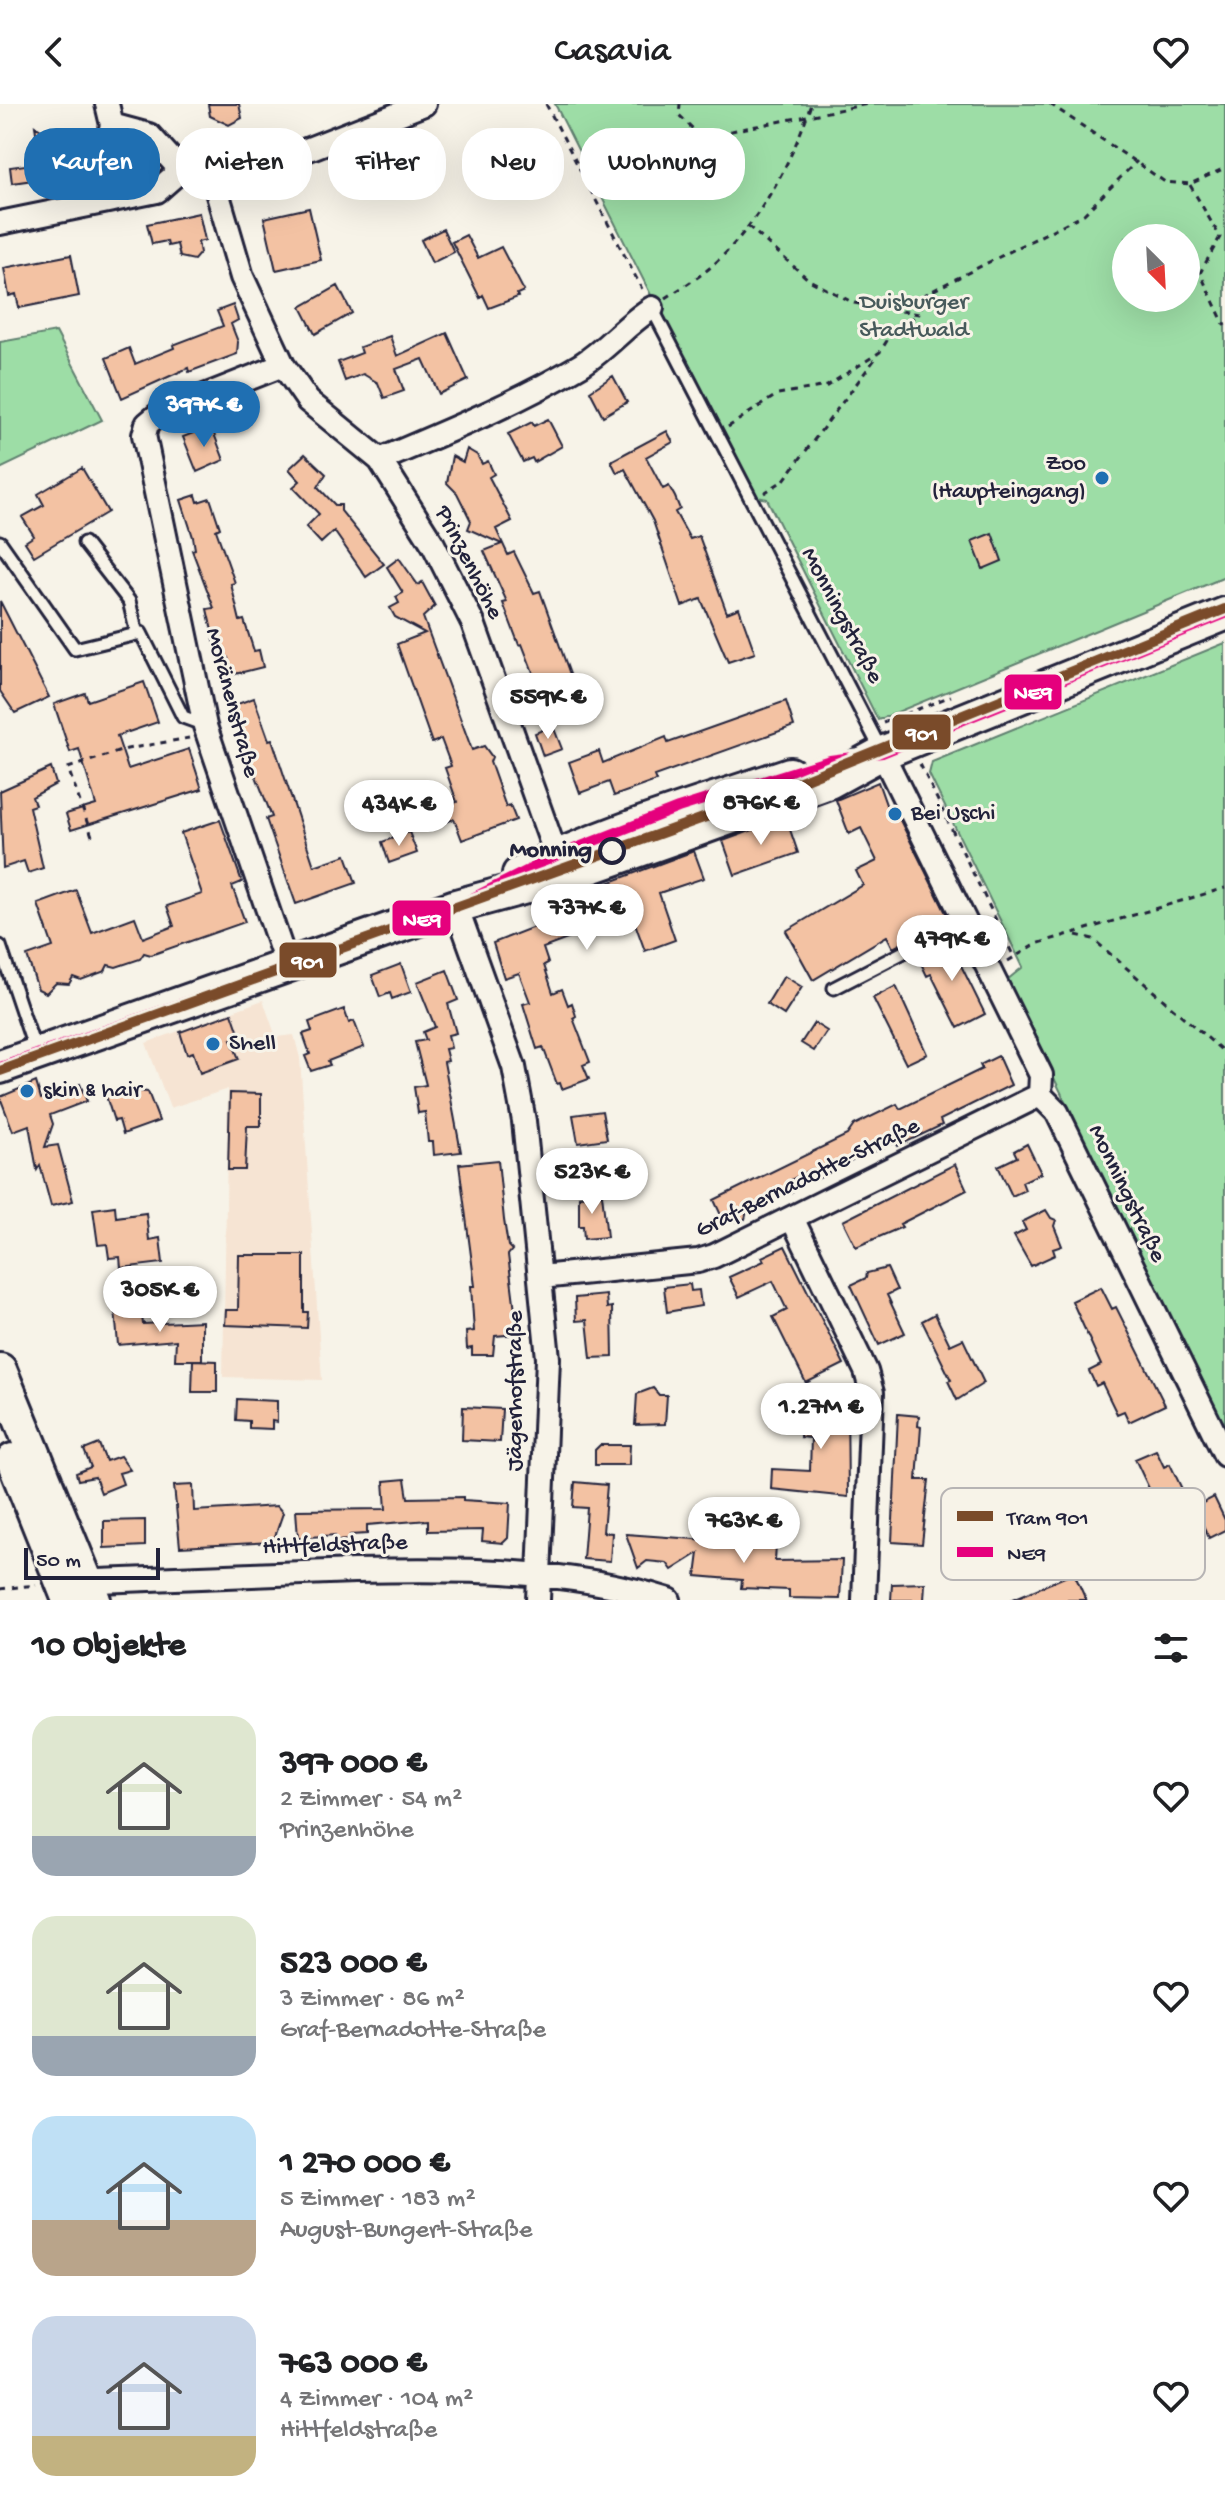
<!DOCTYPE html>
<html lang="de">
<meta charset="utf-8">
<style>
:root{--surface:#fff;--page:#f2f2f2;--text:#202124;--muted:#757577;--accent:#1f6fb2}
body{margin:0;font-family:"Gochi Hand",sans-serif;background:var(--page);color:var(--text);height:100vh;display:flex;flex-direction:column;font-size:30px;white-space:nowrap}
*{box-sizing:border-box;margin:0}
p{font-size:26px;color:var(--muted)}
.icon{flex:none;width:44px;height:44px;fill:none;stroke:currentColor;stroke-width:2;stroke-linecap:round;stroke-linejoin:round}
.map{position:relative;height:1496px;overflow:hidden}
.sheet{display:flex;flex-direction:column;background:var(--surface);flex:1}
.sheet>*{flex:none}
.top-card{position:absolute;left:24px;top:24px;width:800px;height:72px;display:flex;gap:16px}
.needle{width:52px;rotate:156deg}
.fabs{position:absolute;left:1112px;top:120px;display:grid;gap:16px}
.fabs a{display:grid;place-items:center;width:88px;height:88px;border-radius:50%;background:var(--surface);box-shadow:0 8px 32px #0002;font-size:40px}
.scale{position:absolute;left:24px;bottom:20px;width:136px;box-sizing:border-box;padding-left:8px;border:4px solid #22223b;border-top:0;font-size:22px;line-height:28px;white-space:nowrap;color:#22223b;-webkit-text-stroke:6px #f7f3e8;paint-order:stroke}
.price{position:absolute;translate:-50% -68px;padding:0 18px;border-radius:28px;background:#fff;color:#222;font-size:26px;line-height:52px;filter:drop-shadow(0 2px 4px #0008)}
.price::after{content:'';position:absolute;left:50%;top:48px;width:24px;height:18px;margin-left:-12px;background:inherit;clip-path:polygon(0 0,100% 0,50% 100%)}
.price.active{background:var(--accent);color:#fff}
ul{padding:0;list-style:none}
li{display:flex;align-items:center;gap:24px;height:200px;padding:0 32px}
li span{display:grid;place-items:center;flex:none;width:224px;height:160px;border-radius:24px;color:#555}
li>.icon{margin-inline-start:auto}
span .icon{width:96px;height:96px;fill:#fffc;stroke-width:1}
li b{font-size:34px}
h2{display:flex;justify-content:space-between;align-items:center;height:96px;padding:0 32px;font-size:34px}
.chip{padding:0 28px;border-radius:32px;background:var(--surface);box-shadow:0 8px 32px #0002;font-size:28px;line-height:72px}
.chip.active{background:var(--accent);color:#fff}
header{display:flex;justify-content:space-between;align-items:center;height:104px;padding:0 32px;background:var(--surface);font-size:36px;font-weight:600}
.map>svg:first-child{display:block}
.built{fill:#f6e4d3}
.green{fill:#9ddda6;stroke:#608070;stroke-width:2;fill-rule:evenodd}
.building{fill:#f3c2a3;stroke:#22223b;stroke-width:2}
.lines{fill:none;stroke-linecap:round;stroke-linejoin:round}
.service-casing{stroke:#22223b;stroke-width:17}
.minor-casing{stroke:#22223b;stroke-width:28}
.secondary-casing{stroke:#22223b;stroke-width:38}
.path{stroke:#22223b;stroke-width:3;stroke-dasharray:6 6;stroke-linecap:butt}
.service{stroke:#f7f3e8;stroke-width:11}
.minor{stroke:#f7f3e8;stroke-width:22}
.secondary{stroke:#f7f3e8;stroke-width:32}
.bus-1-casing{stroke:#f7f3e8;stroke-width:16}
.bus-1{stroke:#e5007d;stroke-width:10}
.tram-1-casing{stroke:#f7f3e8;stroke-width:16}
.tram-1{stroke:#7a4b2a;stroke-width:10}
.poi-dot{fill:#1f6fb2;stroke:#f7f3e8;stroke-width:3}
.stop-dot{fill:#f7f3e8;stroke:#22223b;stroke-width:4}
.labels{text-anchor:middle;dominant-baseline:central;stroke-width:6;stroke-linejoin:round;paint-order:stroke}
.park-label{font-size:24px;fill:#475a5b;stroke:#f7f3e8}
.poi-label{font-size:24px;fill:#22223b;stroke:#f7f3e8;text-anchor:start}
.street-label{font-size:24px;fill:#22223b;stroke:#f7f3e8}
.stop-label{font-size:24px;font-weight:bold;fill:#22223b;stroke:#f7f3e8;text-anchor:end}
.key{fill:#f7f3e8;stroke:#b7b4b4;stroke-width:2}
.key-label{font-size:22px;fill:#22223b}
.line-badge{stroke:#f7f3e8;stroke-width:3}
.badge-label{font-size:22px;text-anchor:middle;font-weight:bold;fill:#fff}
</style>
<header><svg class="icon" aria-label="back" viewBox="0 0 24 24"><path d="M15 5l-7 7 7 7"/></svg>Casavia<svg class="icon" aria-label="heart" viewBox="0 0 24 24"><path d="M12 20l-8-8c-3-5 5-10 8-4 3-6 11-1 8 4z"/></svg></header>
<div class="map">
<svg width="1225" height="1496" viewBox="0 0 1225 1496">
<rect width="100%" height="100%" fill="#f7f3e8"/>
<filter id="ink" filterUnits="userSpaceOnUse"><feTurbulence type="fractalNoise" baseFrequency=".0125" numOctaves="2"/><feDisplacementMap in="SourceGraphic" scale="16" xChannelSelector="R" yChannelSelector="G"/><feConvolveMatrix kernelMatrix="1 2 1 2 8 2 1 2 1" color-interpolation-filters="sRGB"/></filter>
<g filter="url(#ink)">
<path class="built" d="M263,896L276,933L294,931L300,954L322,1276L223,1273L228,985L170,1004L146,939Z"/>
<path class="green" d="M555,0H1225V473L878,616L767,395L752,392ZM1126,134H1186V194H1126Z
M115 60a19 19 0 1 1 38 0a19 19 0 1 1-38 0Z
M56,228L102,316L0,365V238Z
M1225,539V1330L1007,876L1023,863L929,670L932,658Z"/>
<path class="building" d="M208,0H239L242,14L229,21L210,12Z
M35,22L50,32L72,29L83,35L76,42L79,57L95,67L12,79L10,63L41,59Z
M309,104L321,156L276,166L264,114Z
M199,109L205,136L198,138L200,149L194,156L180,153L177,140L168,142L167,137L152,140L147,120Z
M443,125L454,148L432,159L421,136Z
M466,131L478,154L501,143L524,187L517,190L518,193L489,204L483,191L480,194L452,138Z
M71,151L79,192L19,204L16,190L9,192L4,164Z
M338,182L352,209L315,230L301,203Z
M233,201L238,216L231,220L238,238L237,250L189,268L188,264L122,294L106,254L129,244L135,260L174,244L173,241L223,222L217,207Z
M447,229L468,276L439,290L423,255L396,265L404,287L384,294L378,279L363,270L345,277L338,258L362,249L360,243L390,232L397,252Z
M613,272L627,298L603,312L590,287Z
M548,315L562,342L534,358L532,354L523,358L508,330L532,318L534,322Z
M211,322L224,356L197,368L183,333Z
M667,327L673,338L646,353L663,385L669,382L675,393L680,405L675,408L690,435L699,432L727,509L739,504L755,549L728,558L701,495L682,502L653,417L625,365L617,369L611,357Z
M467,345L477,351L482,360L488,357L494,370L489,373L512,417L496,425L508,451L514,448L534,489L540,487L581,601L550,612L522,540L519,541L503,499L507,498L484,447L502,440L468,425L471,417L457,389L447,379L452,352L463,358Z
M305,350L326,370L318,383L335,401H341V407L384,460L366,473L334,427L321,439L306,423L319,410L293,383L300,377L289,365Z
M82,364L108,408L34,452L25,438L34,432L22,413L44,401L38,390Z
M196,391L198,398L210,394L220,424L216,426L235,479L231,480L240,517L244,516L254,547L259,546L263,563L231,571L228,554L223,555L219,538L215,540L207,505L214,504L192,446L195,445L193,433L181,396Z
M992,429L1002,457L983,465L972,437Z
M399,454L418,481L422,478L435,502L423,513L472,646L484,642L492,653L490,658L506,703L510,701L516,716L462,736L454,715L425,726L420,712L457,698L445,664L451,662L441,635L432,639L397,540L425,529L395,513L390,504L399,499L396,493L403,489L387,463Z
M0,497L49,593L15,609L0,587Z
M144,578L158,618L117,632L128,665L189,645L202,685L71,726L66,710L96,701L79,645L70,648L54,600L85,589L88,597Z
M254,594L269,636L272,635L314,762L346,751L356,779L296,800L266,715L272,713L229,603Z
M786,597L794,622L654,672L656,677L614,692L609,678L580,689L569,658L599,647L603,659L666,633L668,639Z
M553,622L562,645L543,652L535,629Z
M51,664L56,680L32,693L35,701L29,703L43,764L28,769L24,757L3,764L0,687Z
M878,678L889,709L895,706L949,815L893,844L887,832L813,876L786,827L863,781L856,767L877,757L861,724L849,730L836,696Z
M786,714L798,749L735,771L723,737Z
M220,716L242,778L232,782L245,818L151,851L144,849L140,855L116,863L108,861L105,867L81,876L73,873L69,880L56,879L46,889L38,885L27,852L53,843L38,800L76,786L92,829L135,813L143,834L174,822L167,802L202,790L181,729Z
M409,728L417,749L389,759L382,738Z
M694,747L704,774L659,789L675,836L645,847L632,811L543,844L548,859L544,861L553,889L562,885L568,901L572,899L576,912L573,914L590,958L583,961L589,975L562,985L560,979L557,980L543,943L537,945L523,900L530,898L519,869L504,874L493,839L547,818L543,803Z
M948,835L985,910L958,924L931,870L927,872L917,851Z
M401,860L411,888L392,895L390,889L380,893L372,871Z
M447,866L458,896L448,900L456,929L448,931L451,944L445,945L448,957L444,958L461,1048L434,1051L433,1038H428L425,1008L418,1009L414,983L426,981L415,938L426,936L423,928L435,923L417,878Z
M784,872L802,883L784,911L767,900Z
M896,882L927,950L906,960L873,894Z
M344,905L349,919L354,917L364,943L328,957L330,961L311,967L305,952L310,950L303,930L312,927L309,918Z
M232,909L240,932L231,935L239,955L200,969L193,948L187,950L180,928Z
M814,919L827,927L814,947L801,939Z
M998,952L1011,981L940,1016L942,1021L898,1042L896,1038L869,1050L868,1047L817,1075L812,1065L787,1078L792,1088L747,1107L745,1115L738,1118L733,1116L725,1120L714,1096L847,1031L854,1021L897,1000L900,1005L982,965L980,961Z
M36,978L41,995L80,980L87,997L50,1011L53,1020L45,1043L58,1041L73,1097L51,1102L40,1061L37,1066L29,1021L13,1027L0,993Z
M127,986L148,988L159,1017L123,1030L119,1016L114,1017L106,992Z
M230,989L261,990V1022H247L245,1066H228Z
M602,1007L607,1035L578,1039L573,1011Z
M1027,1040L1041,1069L1022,1078L1025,1086L1012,1092L998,1062L1017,1053L1014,1047Z
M498,1056L504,1116L508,1142L512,1146L508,1151L518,1230L495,1232L493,1251H472V1244L467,1245L466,1228L474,1227L471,1182H475L459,1060Z
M955,1060L967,1086L900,1120L902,1123L856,1143L843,1117Z
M602,1090L607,1133L584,1135L583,1122H579V1092Z
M115,1102L116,1113L146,1109L149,1136L160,1134L163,1159L121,1164L120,1153L109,1154L107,1140L98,1141L93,1105Z
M1046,1106L1051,1114L1056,1116L1054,1122L1062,1142L1053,1145L1055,1151L1031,1162L1014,1132L1026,1126L1022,1118Z
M785,1142L844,1260L806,1279L773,1213L787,1206L773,1177L739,1193L729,1173L764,1157L762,1153Z
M239,1151H304V1208H308L307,1224L225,1221L226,1206H238Z
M887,1164L897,1186L887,1191L905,1229L879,1241L851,1181L866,1174L867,1169Z
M690,1180L691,1187L699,1186L701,1202L667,1208L664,1183Z
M1101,1183L1112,1205L1116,1203L1165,1301L1129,1318L1124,1307L1117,1310L1102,1279L1096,1282L1089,1267L1101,1261L1072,1197Z
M606,1191L607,1204L612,1203L613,1253L591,1254L587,1216L576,1217L575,1194Z
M141,1204L143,1220L202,1217V1256H175L176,1236L118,1241L115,1206Z
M935,1210L950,1241L963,1235L984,1279L957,1296L948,1277L951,1276L922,1217Z
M193,1256L217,1257V1288H192Z
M653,1284L659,1291H667L665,1320L635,1321L637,1290Z
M819,1292L847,1294L848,1393L771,1385L772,1365L810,1367L811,1334L800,1333L801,1307Z
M237,1295L277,1297V1318L272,1317V1325L249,1324V1317L236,1316Z
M463,1303L502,1305L500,1338L462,1336Z
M898,1310L919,1312L918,1322L921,1323L917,1376H929L922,1440L892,1438Z
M99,1340L106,1357L120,1352L130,1366L119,1369L123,1380L101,1389L95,1373L78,1376L76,1369L91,1363L84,1346Z
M600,1341H630L629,1361H595V1346Z
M1156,1346L1164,1363L1170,1360L1182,1385L1155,1397L1135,1355Z
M405,1375L408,1394L463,1393V1396L510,1399L508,1434L503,1439L482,1437L483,1426L428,1427V1416L367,1421V1430L350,1431V1436L335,1437V1431L298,1434L296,1406L386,1405L384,1377Z
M575,1378L607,1381L603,1428L612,1429L610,1457L583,1455L587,1404L573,1403Z
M193,1381L194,1407L277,1402L283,1409L273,1438L180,1443L174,1382Z
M1214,1393L1225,1416V1426L1209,1434L1200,1415L1193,1419L1187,1407Z
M145,1416V1442L104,1444V1417Z
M626,1430L776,1441L775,1457L842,1456L840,1495L789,1494V1486L741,1484L742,1476L696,1472L699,1449L672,1466L667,1459L647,1457L638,1464Z
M1074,1469L1086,1496H1011Z
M925,1479L924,1496H891L892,1480Z"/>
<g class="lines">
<g class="service-casing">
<path id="service" d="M652,204L882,648
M0,438L75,545L141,529L183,613L205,621
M84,439L129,497L137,530
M0,842L36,949
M834,884L966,816"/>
</g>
<g class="minor-casing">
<path id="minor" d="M107,0L112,21L149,31L181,66L213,74L242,173L283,261L308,297L380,356L433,440L473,519L561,765
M112,21L106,45L114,96
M213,74L278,57L424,0
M0,119L157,87L181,66
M283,261L159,310L147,320L144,331L205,622L287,862
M380,356C448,327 517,299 581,261C608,244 625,221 652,204
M882,649L1041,971L1040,991L1057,1008L1225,1351
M456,802L514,963L524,1017L548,1254L538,1496
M792,1114L866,1267L872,1289L864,1496
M541,1173L698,1157L714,1152L1040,991
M73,1478C167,1475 260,1470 354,1467C460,1465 567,1464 669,1496"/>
</g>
<g class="secondary-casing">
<path id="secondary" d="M519,770C606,727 698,701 790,670
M0,963L456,802L563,773L699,725L829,678L882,649L1225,510
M0,1266L94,1496
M13,1356L69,1496"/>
</g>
<path class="path" d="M546,0L642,185
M680,0L679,11L701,33L868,0
M1050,0L1165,78L1190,80L1225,64
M1190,81L1220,133L1200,169L1225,222
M748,122L809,176L854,199L919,210L924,191L1084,110L1137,57
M666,194C681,184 698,174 712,162C758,121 792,58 811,0
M728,323L778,290L827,282L880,248L893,227L919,210
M764,389L784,376L878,251
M883,619L951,592
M920,660L1013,851
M92,732L68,664L127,645L189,634
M1076,831L1093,835L1225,949
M1008,857L1036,840L1225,784
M0,1485L36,1481"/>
<use href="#service" class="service"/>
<use href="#minor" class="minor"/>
<use href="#secondary" class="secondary"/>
<g class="bus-1-casing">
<path id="bus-1" d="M0,963L456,802L556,752L678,704L830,656L882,649L1225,510"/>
</g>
<use href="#bus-1" class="bus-1"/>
<g class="tram-1-casing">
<path id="tram-1" d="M0,967L756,695L1225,505"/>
</g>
<use href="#tram-1" class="tram-1"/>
</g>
</g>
<g class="poi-dot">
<circle cx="1102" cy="374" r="8"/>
<circle cx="895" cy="710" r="8"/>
<circle cx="213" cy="940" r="8"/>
<circle cx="27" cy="987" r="8"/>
</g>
<circle class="stop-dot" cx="612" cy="747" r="12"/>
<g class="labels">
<g class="park-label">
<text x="914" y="199">Duisburger<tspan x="914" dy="28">Stadtwald</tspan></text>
</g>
<g class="poi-label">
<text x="1086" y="360" text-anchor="end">Zoo<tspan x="1086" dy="28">(Haupteingang)</tspan></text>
<text x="911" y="710">Bei Uschi</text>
<text x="229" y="940">Shell</text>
<text x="43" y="987">skin &amp; hair</text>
</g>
<g class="street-label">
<text transform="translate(468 459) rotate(63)">Prinzenhöhe</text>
<text transform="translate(841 512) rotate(62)">Monningstraße</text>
<text transform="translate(231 599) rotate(75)">Moränenstraße</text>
<text transform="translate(808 1075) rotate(-26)">Graf-Bernadotte-Straße</text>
<text transform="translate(1126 1090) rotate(64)">Monningstraße</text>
<text transform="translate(516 1287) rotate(-90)">Jägerhofstraße</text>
<text transform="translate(335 1442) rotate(-2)">Hittfeldstraße</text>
</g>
<g class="stop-label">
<text x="592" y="747">Monning</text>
</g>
</g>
<rect x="941" y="1384" width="264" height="92" rx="12" class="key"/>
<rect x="957" y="1407" width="36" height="10" fill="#7a4b2a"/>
<rect x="957" y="1443" width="36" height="10" fill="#e5007d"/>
<g class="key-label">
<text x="1007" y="1420">Tram 901</text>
<text x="1007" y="1456">NE9</text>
</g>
<g class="line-badge">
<rect x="1003" y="569" width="60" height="38" rx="8" fill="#e5007d"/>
<rect x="891" y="609" width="61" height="38" rx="8" fill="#7a4b2a"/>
<rect x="391" y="795" width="61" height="38" rx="8" fill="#e5007d"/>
<rect x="278" y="837" width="60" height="38" rx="8" fill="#7a4b2a"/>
</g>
<g class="badge-label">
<text x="1033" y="595">NE9</text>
<text x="922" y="636">901</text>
<text x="422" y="822">NE9</text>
<text x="308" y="864">901</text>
</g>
</svg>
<div class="fabs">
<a><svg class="needle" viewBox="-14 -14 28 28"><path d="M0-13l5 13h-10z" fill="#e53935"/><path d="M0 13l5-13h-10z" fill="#757577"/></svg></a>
</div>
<div class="scale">50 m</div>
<b class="price active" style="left:204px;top:345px">397K €</b>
<b class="price" style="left:548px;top:637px">559K €</b>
<b class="price" style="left:761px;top:743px">876K €</b>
<b class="price" style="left:399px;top:744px">434K €</b>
<b class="price" style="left:587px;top:848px">737K €</b>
<b class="price" style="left:952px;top:879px">479K €</b>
<b class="price" style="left:592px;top:1112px">523K €</b>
<b class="price" style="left:160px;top:1230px">305K €</b>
<b class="price" style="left:821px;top:1347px">1.27M €</b>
<b class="price" style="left:744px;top:1461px">763K €</b>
<div class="top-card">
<a class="chip active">Kaufen</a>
<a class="chip">Mieten</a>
<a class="chip">Filter</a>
<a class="chip">Neu</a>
<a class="chip">Wohnung</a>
</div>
</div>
<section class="sheet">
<h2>10 Objekte<svg class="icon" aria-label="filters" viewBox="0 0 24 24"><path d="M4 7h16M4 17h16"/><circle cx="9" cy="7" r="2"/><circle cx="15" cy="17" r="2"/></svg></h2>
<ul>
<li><span style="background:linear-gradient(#dfe7d0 75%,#9aa5b1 0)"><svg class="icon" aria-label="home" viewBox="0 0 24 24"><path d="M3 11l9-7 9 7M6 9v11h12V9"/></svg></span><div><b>397 000 €</b><p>2 Zimmer · 54 m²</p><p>Prinzenhöhe</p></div><svg class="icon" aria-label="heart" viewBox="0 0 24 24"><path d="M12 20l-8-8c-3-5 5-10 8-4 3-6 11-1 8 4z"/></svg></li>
<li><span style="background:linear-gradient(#dfe7d0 75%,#9aa5b1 0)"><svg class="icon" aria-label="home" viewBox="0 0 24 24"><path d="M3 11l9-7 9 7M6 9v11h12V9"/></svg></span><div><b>523 000 €</b><p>3 Zimmer · 86 m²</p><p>Graf-Bernadotte-Straße</p></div><svg class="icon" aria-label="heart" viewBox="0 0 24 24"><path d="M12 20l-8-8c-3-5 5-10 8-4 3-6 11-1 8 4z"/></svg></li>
<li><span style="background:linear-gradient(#bfe0f5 65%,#b9a48a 0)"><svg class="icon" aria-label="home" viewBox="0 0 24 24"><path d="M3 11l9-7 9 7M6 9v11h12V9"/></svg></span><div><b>1 270 000 €</b><p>5 Zimmer · 183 m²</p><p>August-Bungert-Straße</p></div><svg class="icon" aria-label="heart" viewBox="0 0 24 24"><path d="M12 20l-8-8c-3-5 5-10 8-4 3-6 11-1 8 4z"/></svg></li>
<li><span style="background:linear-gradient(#c9d6e8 75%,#c2b280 0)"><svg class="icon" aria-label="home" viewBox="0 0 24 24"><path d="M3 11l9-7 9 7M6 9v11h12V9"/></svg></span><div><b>763 000 €</b><p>4 Zimmer · 104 m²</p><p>Hittfeldstraße</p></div><svg class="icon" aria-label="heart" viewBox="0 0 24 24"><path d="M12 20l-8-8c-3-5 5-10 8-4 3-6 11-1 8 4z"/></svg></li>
</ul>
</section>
